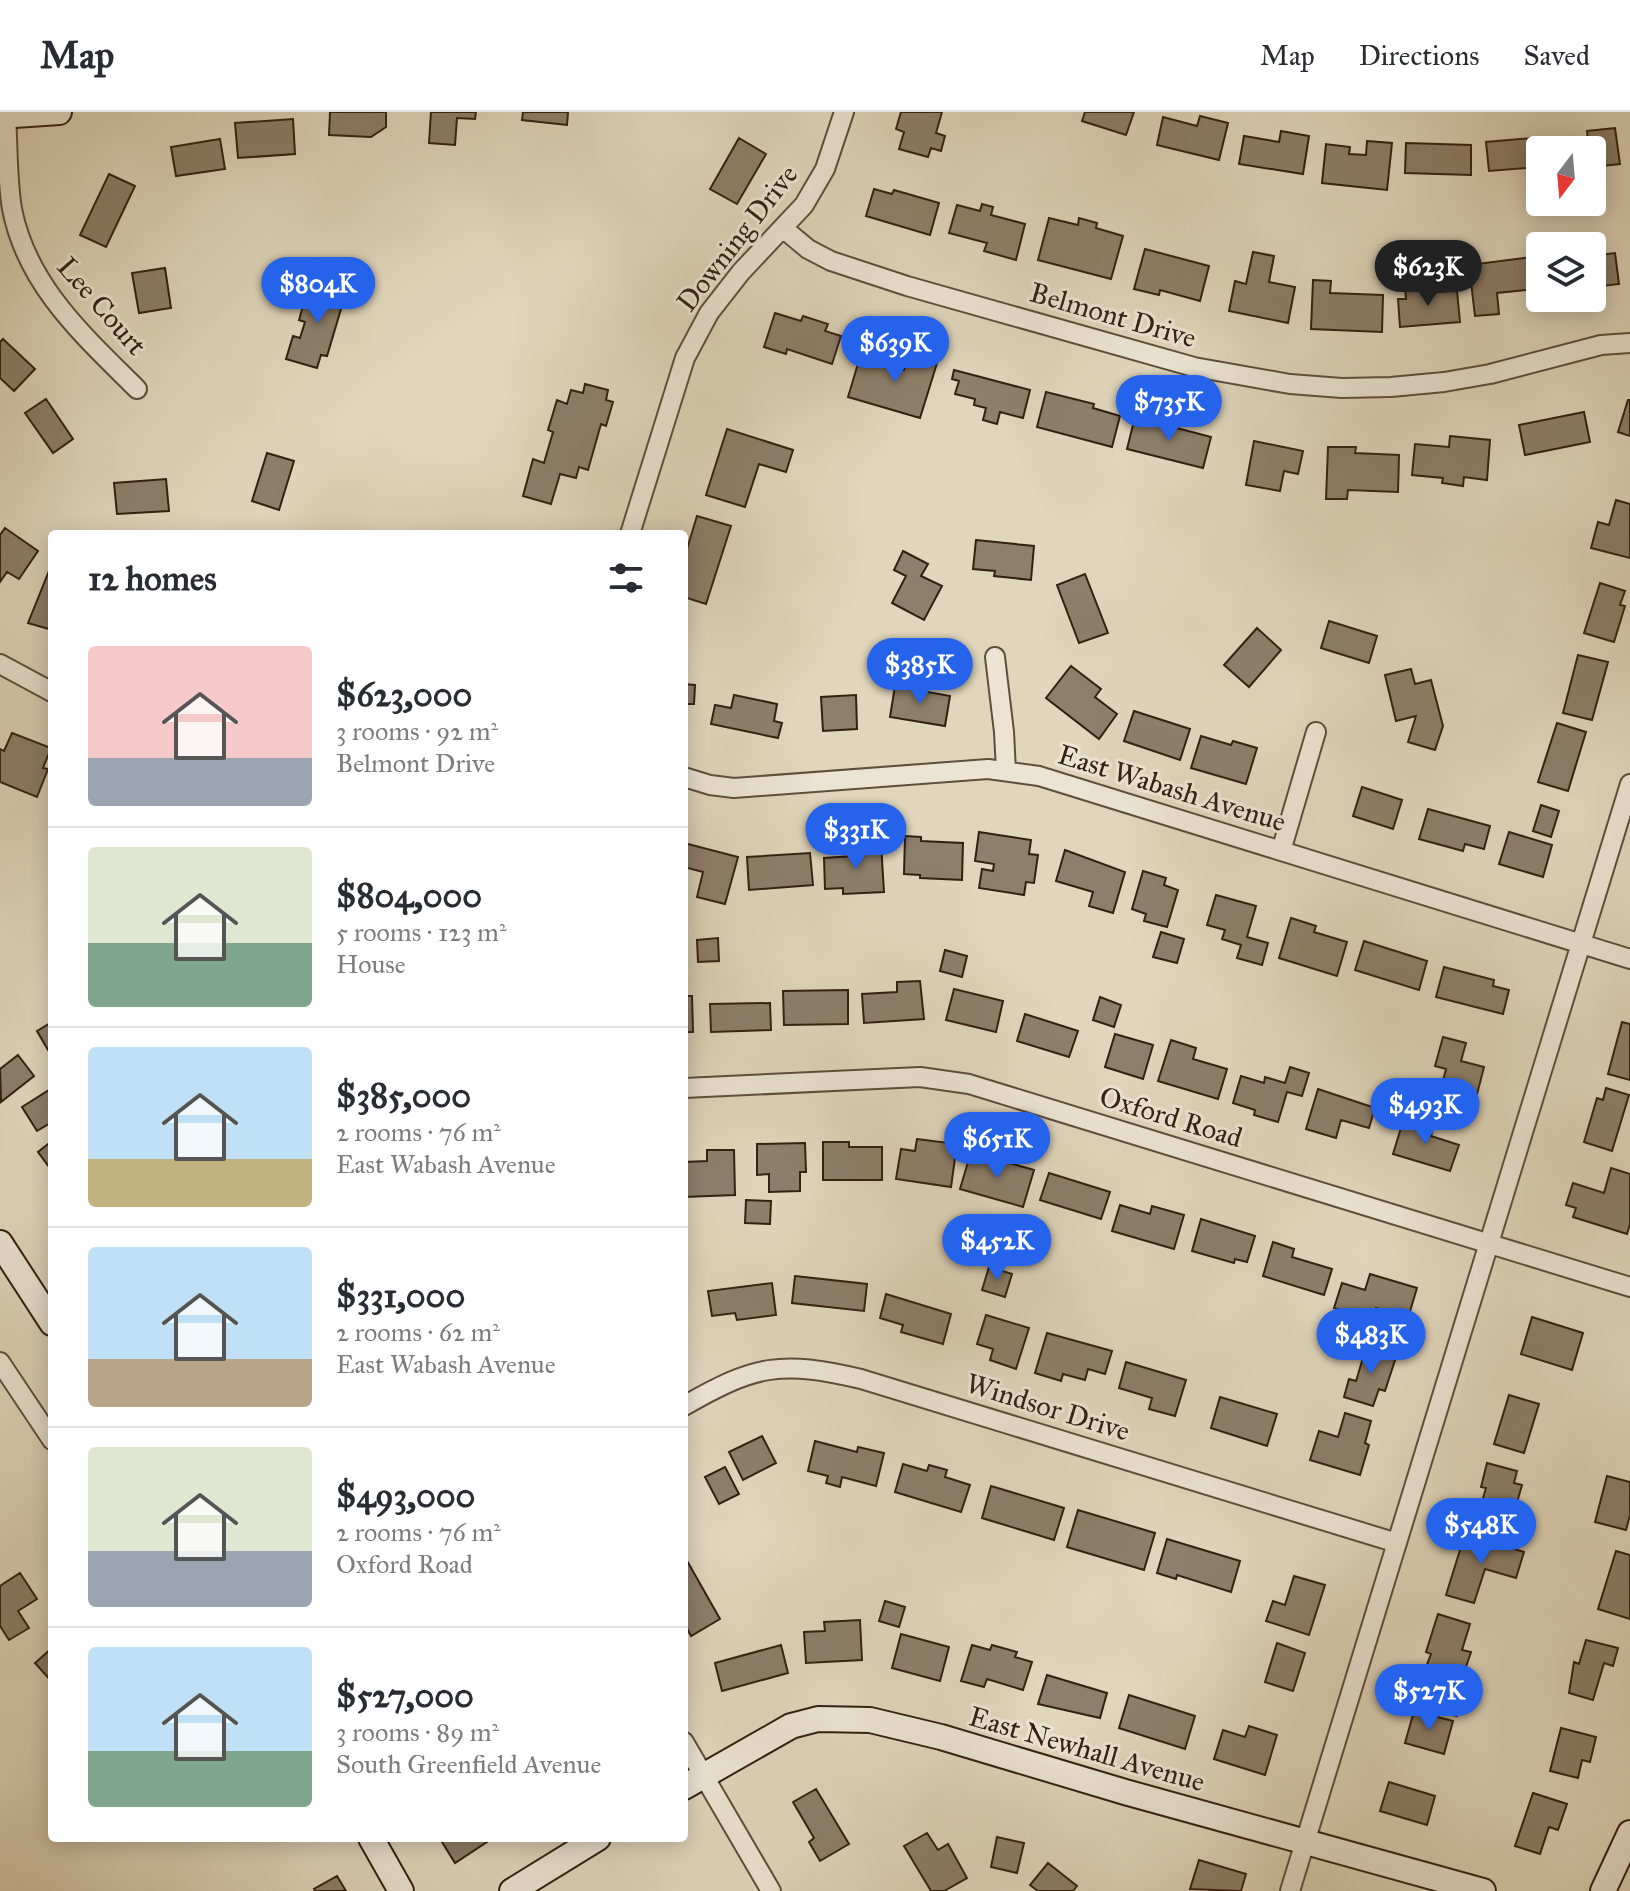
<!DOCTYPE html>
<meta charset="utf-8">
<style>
:root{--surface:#fff;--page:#f2f2f3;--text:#2b2b33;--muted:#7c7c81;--line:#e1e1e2;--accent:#2563eb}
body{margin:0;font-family:"IM FELL Great Primer",serif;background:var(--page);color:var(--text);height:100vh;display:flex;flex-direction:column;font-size:30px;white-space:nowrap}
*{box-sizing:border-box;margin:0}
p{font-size:26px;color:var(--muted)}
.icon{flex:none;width:44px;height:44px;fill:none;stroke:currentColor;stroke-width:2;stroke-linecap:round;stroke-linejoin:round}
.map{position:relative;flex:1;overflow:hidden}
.sheet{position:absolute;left:48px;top:418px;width:640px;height:1312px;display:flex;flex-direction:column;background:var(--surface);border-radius:8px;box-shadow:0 4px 20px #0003}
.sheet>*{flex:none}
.needle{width:52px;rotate:196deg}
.buttons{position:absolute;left:1526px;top:24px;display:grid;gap:16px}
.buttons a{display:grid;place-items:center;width:80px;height:80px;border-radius:8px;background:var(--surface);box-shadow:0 4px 20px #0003;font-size:40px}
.price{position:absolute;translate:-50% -68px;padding:0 18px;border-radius:28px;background:var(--accent);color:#fff;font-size:26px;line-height:52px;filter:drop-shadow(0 2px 4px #0008)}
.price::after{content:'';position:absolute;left:50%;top:48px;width:24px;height:18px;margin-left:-12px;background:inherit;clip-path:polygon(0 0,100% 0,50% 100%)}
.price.current{background:#222;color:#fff}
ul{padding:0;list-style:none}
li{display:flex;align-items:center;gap:24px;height:200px;padding:0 40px}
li+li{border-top:2px solid var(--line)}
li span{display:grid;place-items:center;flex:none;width:224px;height:160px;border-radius:8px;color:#555}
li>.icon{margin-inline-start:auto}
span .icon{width:96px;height:96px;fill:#fffc;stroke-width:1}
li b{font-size:34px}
h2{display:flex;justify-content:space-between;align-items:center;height:96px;padding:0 40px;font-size:34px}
header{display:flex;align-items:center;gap:48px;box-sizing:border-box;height:112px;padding:0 40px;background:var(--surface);border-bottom:2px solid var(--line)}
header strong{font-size:38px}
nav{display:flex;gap:44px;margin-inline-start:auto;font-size:28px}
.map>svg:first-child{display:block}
.building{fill:#8d7f6a;stroke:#332012;stroke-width:2}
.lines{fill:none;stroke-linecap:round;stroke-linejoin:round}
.street-casing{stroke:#5e4e3c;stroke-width:22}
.secondary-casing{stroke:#332012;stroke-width:28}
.street{stroke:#ebe4d3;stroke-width:18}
.secondary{stroke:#ebe4d3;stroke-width:24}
.labels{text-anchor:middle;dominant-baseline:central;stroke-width:6;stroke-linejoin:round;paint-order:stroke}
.street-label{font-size:28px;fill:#332012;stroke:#ebe4d3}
</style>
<header>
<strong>Map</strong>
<nav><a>Map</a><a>Directions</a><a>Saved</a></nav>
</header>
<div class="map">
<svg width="1630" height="1779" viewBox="0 0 1630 1779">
<rect width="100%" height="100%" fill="#e0d6bc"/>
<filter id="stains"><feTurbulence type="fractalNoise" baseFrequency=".0025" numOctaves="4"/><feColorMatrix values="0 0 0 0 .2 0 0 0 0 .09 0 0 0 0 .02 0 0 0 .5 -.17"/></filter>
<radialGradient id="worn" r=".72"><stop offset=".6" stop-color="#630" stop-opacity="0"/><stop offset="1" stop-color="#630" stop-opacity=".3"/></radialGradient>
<path class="building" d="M330,0H386V15L371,25L329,23Z
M431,0H476L475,7L457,6L455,33L429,31Z
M523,0H568L567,13L522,8Z
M901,0H942L936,21L945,24L941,39L931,36L928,45L899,37L904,20L896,17Z
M1085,0H1134L1126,23L1082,9Z
M1200,4L1228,11L1219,48L1157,33L1163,5L1197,14Z
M293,7L295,42L238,46L235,11Z
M1615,16L1620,52L1592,55V38H1566L1565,33L1588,31L1587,19Z
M1281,19L1309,24L1303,62L1239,52L1244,24L1279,30Z
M1545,25L1547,38H1540V55L1489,59L1486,30Z
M739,26L766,42L737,92L710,77Z
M220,27L225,57L176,64L171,35Z
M1367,29L1392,31L1387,78L1322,71L1326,32L1350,35L1349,42L1366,43Z
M1406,31L1471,33V63L1405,61Z
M109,62L135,74L106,135L80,123Z
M874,77L892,82L894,78L939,91L930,123L866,104Z
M982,92L993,95L991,103L1025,112L1016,148L984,139L987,131L949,121L957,93L980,99Z
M1049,106L1078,113L1079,106L1097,111L1096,116L1123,124L1111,167L1038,148Z
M1145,137L1209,154L1200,189L1160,178L1159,183L1134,177Z
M1253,140L1274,144L1269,170L1295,175L1288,211L1229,199L1235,169L1246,172Z
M1615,141L1619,172L1594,175L1595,180L1592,181V144Z
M1532,145L1536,177L1497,181L1499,202L1475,204L1469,153Z
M165,156L171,196L139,201L132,161Z
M1313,168L1331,169L1330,181L1383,183L1382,220L1311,217Z
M319,169L347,177L327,244L321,243L317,256L286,247L293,224L300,226L305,210L299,208L305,187L313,190Z
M1425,175V181L1457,179L1460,210L1400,215L1398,187H1406L1405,177Z
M775,201L801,209L803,204L828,212L825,219L841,224L832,252L787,237L786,242L764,235Z
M3,227L35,257L14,279L0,266V230Z
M910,239L938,248L920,306L848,285L860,245L904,258Z
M954,258L1030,278L1023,306L1000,300L997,312L983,308L986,296L974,293L975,287L955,282L959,269L952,267Z
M585,272L608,278L606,288L613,290L606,314L601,312L588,358L579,355L576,366L560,362L551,392L523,384L533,347L544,351L553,320L548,318L557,288L567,292L571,278L583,281Z
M1046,280L1094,292L1093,296L1120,304L1112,335L1037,315Z
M46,287L73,327L53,341L25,301Z
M1628,288H1630V324L1618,320Z
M1584,300L1590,330L1525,343L1519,313Z
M1135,305L1211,325L1203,356L1127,337Z
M727,317L793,338L786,360L759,352L745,395L706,383Z
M1450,324L1490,328L1487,368L1464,365L1463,374L1442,371L1443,366L1412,363L1415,332L1449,335Z
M1254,329L1303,339L1298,362L1284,359L1280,379L1246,373Z
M1328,335H1356L1355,341L1399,343L1398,380L1348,378L1347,387H1326Z
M267,341L294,349L279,398L252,389Z
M166,367L169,399L117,402L114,371Z
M1616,388L1630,392V446L1591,436L1598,410L1609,413Z
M697,404L731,414L706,492L684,485V447Z
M5,416L38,439L19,467L7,460L0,470V423Z
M976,428L1034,434L1031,468L994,464L995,459L973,457Z
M903,439L928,452L921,464L942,474L924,508L892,491L906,464L894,458Z
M51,454H52V518L28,511Z
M1085,462L1108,521L1079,531L1057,473Z
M1600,471L1625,479L1620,493L1625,494L1614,530L1584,521Z
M1329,509L1377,524L1369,551L1321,536Z
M1257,516L1281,538L1249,575L1224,553Z
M1578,543L1608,550L1592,608L1563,601Z
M1071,554L1101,577L1095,585L1117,602L1099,627L1046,586Z
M1411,557L1415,572L1431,568L1443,614L1435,638L1408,630L1416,604L1396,609L1385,563Z
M684,572L695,573L694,592H684Z
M895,574L950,584L945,614L890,605Z
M734,583L777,592L774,609L782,611L778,626L711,612L715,593L731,596Z
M856,583L857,617L823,619L821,585Z
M1134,599L1190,617L1180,648L1124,629Z
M1557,611L1586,620L1568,679L1538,670Z
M12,621L51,636L43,656L48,657L37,685L0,670V637L4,639Z
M1201,624L1231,633L1233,629L1257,636L1246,672L1191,656Z
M1362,675L1402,688L1393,717L1353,704Z
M1541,693L1559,699L1551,725L1533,719Z
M1428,697L1490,714L1484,737L1465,732L1463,739L1419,727Z
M979,720L1031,728L1029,742L1038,743L1034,771L1026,770L1024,783L979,776L982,757L993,759L994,752L975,749Z
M1509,720L1552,733L1543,765L1499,752Z
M905,724L921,725V729L963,731L962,768L920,766V763L904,762Z
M684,731L738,745L725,792L697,785L703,760L684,755Z
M881,731L884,780L843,782V776L825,777L824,746L853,744L852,733Z
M1065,738L1125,760L1113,801L1089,794L1093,780L1056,769Z
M810,741L813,773L749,778L747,745Z
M1143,759L1166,766L1164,773L1178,778L1167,815L1144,809L1146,802L1132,797Z
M1216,783L1256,794L1247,825L1268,831L1262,853L1237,846L1241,833L1222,827L1225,818L1207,813Z
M1291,806L1316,814L1314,820L1347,830L1337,864L1279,846Z
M1161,820L1184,827L1177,851L1153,845Z
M718,826L719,849L698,850L697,828Z
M1364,829L1427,849L1419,878L1355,858Z
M945,838L967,844L962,865L940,859Z
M1444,855L1494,868L1493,874L1509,878L1503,902L1436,885Z
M920,869L924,907L864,911L862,882L897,880V870Z
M954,877L1003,889L996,920L946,908Z
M848,878V912L784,913L783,879Z
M684,884H692L693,920H684Z
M1100,885L1121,893L1114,915L1093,908Z
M770,891L771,918L711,920L710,892Z
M1025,902L1078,919L1069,945L1017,929Z
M52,910V936L48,938L37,919Z
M1622,910L1630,912V968L1608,962Z
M1115,922L1153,933L1143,967L1105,955Z
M1443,925L1466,931L1461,949L1484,955L1473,998L1438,988L1446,957L1435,954Z
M1171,928L1196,936L1193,947L1227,957L1218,987L1158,969Z
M18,943L34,964L1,990L0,957Z
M1290,955L1309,961L1302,984L1287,980L1278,1010L1254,1003L1255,998L1233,991L1241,964L1264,971L1265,965L1285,971Z
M52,976V1010L37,1019L22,995Z
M1606,976L1629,983L1612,1039L1584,1030L1597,986L1603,988Z
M1318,977L1375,996L1369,1016L1341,1008L1336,1026L1306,1017Z
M1404,1006L1433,1016L1431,1024L1459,1033L1450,1059L1393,1042Z
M917,1027L957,1032L951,1075L896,1067L901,1037L915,1039Z
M52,1029V1059L38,1040Z
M823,1030H849V1035H882V1068H823Z
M805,1031L806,1060H800V1079L769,1080V1062L757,1063V1032Z
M707,1038H734L735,1083L684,1085V1050L707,1049Z
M971,1040L1034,1058L1023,1095L960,1077Z
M1611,1056L1630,1062V1112L1627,1122L1573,1105L1576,1096L1566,1093L1573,1071L1604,1081Z
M1049,1061L1110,1080L1101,1107L1040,1088Z
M746,1088L771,1089L770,1112L745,1111Z
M1120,1093L1150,1102L1152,1094L1184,1103L1174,1137L1112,1119Z
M1201,1107L1255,1124L1247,1150L1235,1147L1234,1151L1192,1139Z
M1273,1130L1294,1137L1292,1145L1332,1157L1324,1183L1263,1164Z
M989,1155L1012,1162L1005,1185L982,1178Z
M1370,1162L1417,1176L1408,1206L1376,1196L1374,1201L1360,1197L1358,1203L1334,1196L1342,1171L1365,1178Z
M795,1164L867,1172L864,1199L792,1191Z
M772,1171L776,1203L737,1208L735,1201L712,1204L708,1179Z
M886,1182L951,1202L943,1232L901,1220L903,1213L880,1206Z
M986,1203L1029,1216L1016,1257L990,1248L993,1237L977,1232Z
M1532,1205L1583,1221L1572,1258L1521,1242Z
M1047,1221L1112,1239L1105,1262L1088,1257L1085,1268L1063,1262L1061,1269L1035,1261Z
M1367,1233L1397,1242L1385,1279L1379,1277L1373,1294L1344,1285L1349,1267L1356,1269Z
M1126,1250L1186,1268L1175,1304L1149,1297L1152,1286L1119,1276Z
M1509,1283L1539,1292L1524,1341L1494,1332Z
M1220,1285L1277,1302L1267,1334L1211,1316Z
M1345,1301L1371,1309L1365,1331L1369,1333L1360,1363L1310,1348L1319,1319L1338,1325Z
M762,1324L776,1351L743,1368L729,1340Z
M815,1329L857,1340L858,1335L884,1341L876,1374L842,1365L840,1375L826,1371L828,1364L808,1359Z
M1487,1351L1517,1359L1514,1371L1522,1373L1512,1408L1504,1406L1502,1413L1477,1406L1486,1376L1481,1375Z
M903,1352L927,1359L929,1353L947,1358L945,1365L970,1373L961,1400L895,1380Z
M725,1355L739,1382L719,1392L705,1365Z
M1607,1364L1630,1370V1403L1626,1418L1595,1410Z
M991,1374L1064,1396L1054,1428L982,1406Z
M1078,1398L1155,1421L1144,1458L1067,1435Z
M1465,1422L1524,1440L1516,1466L1485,1457L1474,1491L1446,1483Z
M1167,1427L1240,1449L1231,1480L1177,1463L1176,1467L1157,1461Z
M1616,1439L1630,1443V1507L1598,1497Z
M686,1447L720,1507L691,1524L684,1511V1448Z
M20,1461L37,1487L18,1499L29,1516L9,1528L0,1514V1474Z
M1294,1464L1325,1473L1309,1523L1266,1509L1273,1489L1285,1493Z
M885,1489L905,1495L899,1515L879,1509Z
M1438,1502L1470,1512L1462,1538L1471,1540L1462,1567L1426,1555L1431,1542L1426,1540Z
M860,1508L862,1548L806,1551L804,1520L825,1519L824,1510Z
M901,1522L949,1535L940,1569L892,1556Z
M1586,1528L1618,1536L1613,1554L1604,1551L1593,1588L1569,1581L1574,1550L1579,1552Z
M1277,1531L1305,1541L1293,1579L1265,1570Z
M781,1533L788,1561L722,1579L715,1551Z
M972,1533L990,1538L992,1533L1017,1540L1015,1545L1032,1550L1023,1578L987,1567L984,1575L961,1569Z
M52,1536V1570L35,1551Z
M1047,1563L1107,1581L1100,1606L1038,1592Z
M1440,1575L1463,1581L1457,1604L1434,1598Z
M1129,1583L1195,1604L1185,1637L1119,1616Z
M1414,1599L1453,1609L1444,1642L1405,1631Z
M1249,1614L1277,1623L1265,1663L1214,1647L1223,1618L1245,1625Z
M1561,1616L1596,1625L1590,1650L1582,1648L1578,1666L1550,1659Z
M1389,1670L1435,1684L1427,1713L1380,1699Z
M816,1677L849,1732L820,1749L809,1730L814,1726L793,1690Z
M1533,1681L1567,1692L1558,1718L1549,1715L1540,1742L1515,1734Z
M927,1721L938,1738L948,1732L967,1766L944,1779H931L904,1734Z
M997,1725L1024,1731L1017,1761L991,1755Z
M448,1726H493L455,1751L442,1730Z
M1199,1748L1246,1762L1241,1779L1190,1777Z
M1048,1751L1077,1774L1073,1779H1038L1030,1773Z
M337,1764L346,1779H315L314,1777Z"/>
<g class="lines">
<g class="street-casing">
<path id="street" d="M6,4C8,34 7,67 12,97C27,174 84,224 137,277
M784,117L808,137L831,149L907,174L1194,255L1290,272L1342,276L1391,275L1444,270L1490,262L1601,233L1630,231
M630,422L685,246L709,201L741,160L804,93L825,57L844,0
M995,545L1004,620L1006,659
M0,552L52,580
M684,665L710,673L734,676L988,657L1039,664L1630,847
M1281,739L1316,620
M684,976L920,965L969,972L1630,1175
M0,1250L52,1328
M684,1294C755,1253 781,1248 861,1267L1397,1431
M684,1630L771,1779
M1290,1779L1630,672"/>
</g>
<g class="secondary-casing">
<path id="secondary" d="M0,4L59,0
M0,1131L52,1211
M684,1675L791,1614L818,1607L870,1608L941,1625L1125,1680L1483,1779
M371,1726L401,1779
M512,1779L598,1726
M1603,1779L1630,1721"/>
</g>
<use href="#street" class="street"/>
<use href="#secondary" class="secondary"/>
</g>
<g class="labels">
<g class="street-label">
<text transform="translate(737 126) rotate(-52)">Downing Drive</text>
<text transform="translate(102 194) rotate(49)">Lee Court</text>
<text transform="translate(1113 203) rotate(16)">Belmont Drive</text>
<text transform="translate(1172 676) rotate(17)">East Wabash Avenue</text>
<text transform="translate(1171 1005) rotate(17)">Oxford Road</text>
<text transform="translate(1048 1295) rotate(17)">Windsor Drive</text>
<text transform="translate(1087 1637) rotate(16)">East Newhall Avenue</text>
</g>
</g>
<rect width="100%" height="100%" filter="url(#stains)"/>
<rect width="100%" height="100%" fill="url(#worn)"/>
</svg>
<div class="buttons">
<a><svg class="needle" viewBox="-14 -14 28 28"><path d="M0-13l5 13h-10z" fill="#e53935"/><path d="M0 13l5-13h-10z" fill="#7c7c81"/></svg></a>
<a><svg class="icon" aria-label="layers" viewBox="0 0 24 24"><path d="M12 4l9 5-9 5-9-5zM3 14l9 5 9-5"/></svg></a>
</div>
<b class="price current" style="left:1428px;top:196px">$623K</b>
<b class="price" style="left:318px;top:213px">$804K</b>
<b class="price" style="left:895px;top:272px">$639K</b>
<b class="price" style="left:1169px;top:331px">$735K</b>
<b class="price" style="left:920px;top:594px">$385K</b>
<b class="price" style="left:856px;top:759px">$331K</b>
<b class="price" style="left:1425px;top:1034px">$493K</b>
<b class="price" style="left:997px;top:1068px">$651K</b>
<b class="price" style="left:997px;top:1170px">$452K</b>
<b class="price" style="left:1371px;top:1264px">$483K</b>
<b class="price" style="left:1481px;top:1454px">$548K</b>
<b class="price" style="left:1429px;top:1620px">$527K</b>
<section class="sheet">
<h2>12 homes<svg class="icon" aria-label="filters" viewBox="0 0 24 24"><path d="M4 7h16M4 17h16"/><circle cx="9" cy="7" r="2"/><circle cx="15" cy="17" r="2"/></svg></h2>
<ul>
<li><span style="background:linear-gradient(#f6c9c9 70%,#9aa5b1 0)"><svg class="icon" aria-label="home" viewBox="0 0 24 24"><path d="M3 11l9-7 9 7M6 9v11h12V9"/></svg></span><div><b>$623,000</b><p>3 rooms · 92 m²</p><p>Belmont Drive</p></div></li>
<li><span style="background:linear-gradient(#dfe7d0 60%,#7fa58c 0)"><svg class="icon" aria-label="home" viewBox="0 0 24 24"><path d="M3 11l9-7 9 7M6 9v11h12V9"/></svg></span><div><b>$804,000</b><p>5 rooms · 123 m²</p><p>House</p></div></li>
<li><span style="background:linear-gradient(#bfe0f5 70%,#c2b280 0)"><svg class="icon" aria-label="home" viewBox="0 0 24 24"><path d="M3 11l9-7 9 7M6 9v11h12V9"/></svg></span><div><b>$385,000</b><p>2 rooms · 76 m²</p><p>East Wabash Avenue</p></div></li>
<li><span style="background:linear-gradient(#bfe0f5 70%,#b9a48a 0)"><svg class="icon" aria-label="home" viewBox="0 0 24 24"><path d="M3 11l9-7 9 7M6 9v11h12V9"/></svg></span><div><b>$331,000</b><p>2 rooms · 62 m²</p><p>East Wabash Avenue</p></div></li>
<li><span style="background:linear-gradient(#dfe7d0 65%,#9aa5b1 0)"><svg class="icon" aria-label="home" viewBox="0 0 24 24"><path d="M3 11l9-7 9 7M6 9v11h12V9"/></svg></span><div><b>$493,000</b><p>2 rooms · 76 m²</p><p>Oxford Road</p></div></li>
<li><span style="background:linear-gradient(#bfe0f5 65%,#7fa58c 0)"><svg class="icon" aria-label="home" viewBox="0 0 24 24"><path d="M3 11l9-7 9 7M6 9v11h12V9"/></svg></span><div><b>$527,000</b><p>3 rooms · 89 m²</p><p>South Greenfield Avenue</p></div></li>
</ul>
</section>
</div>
